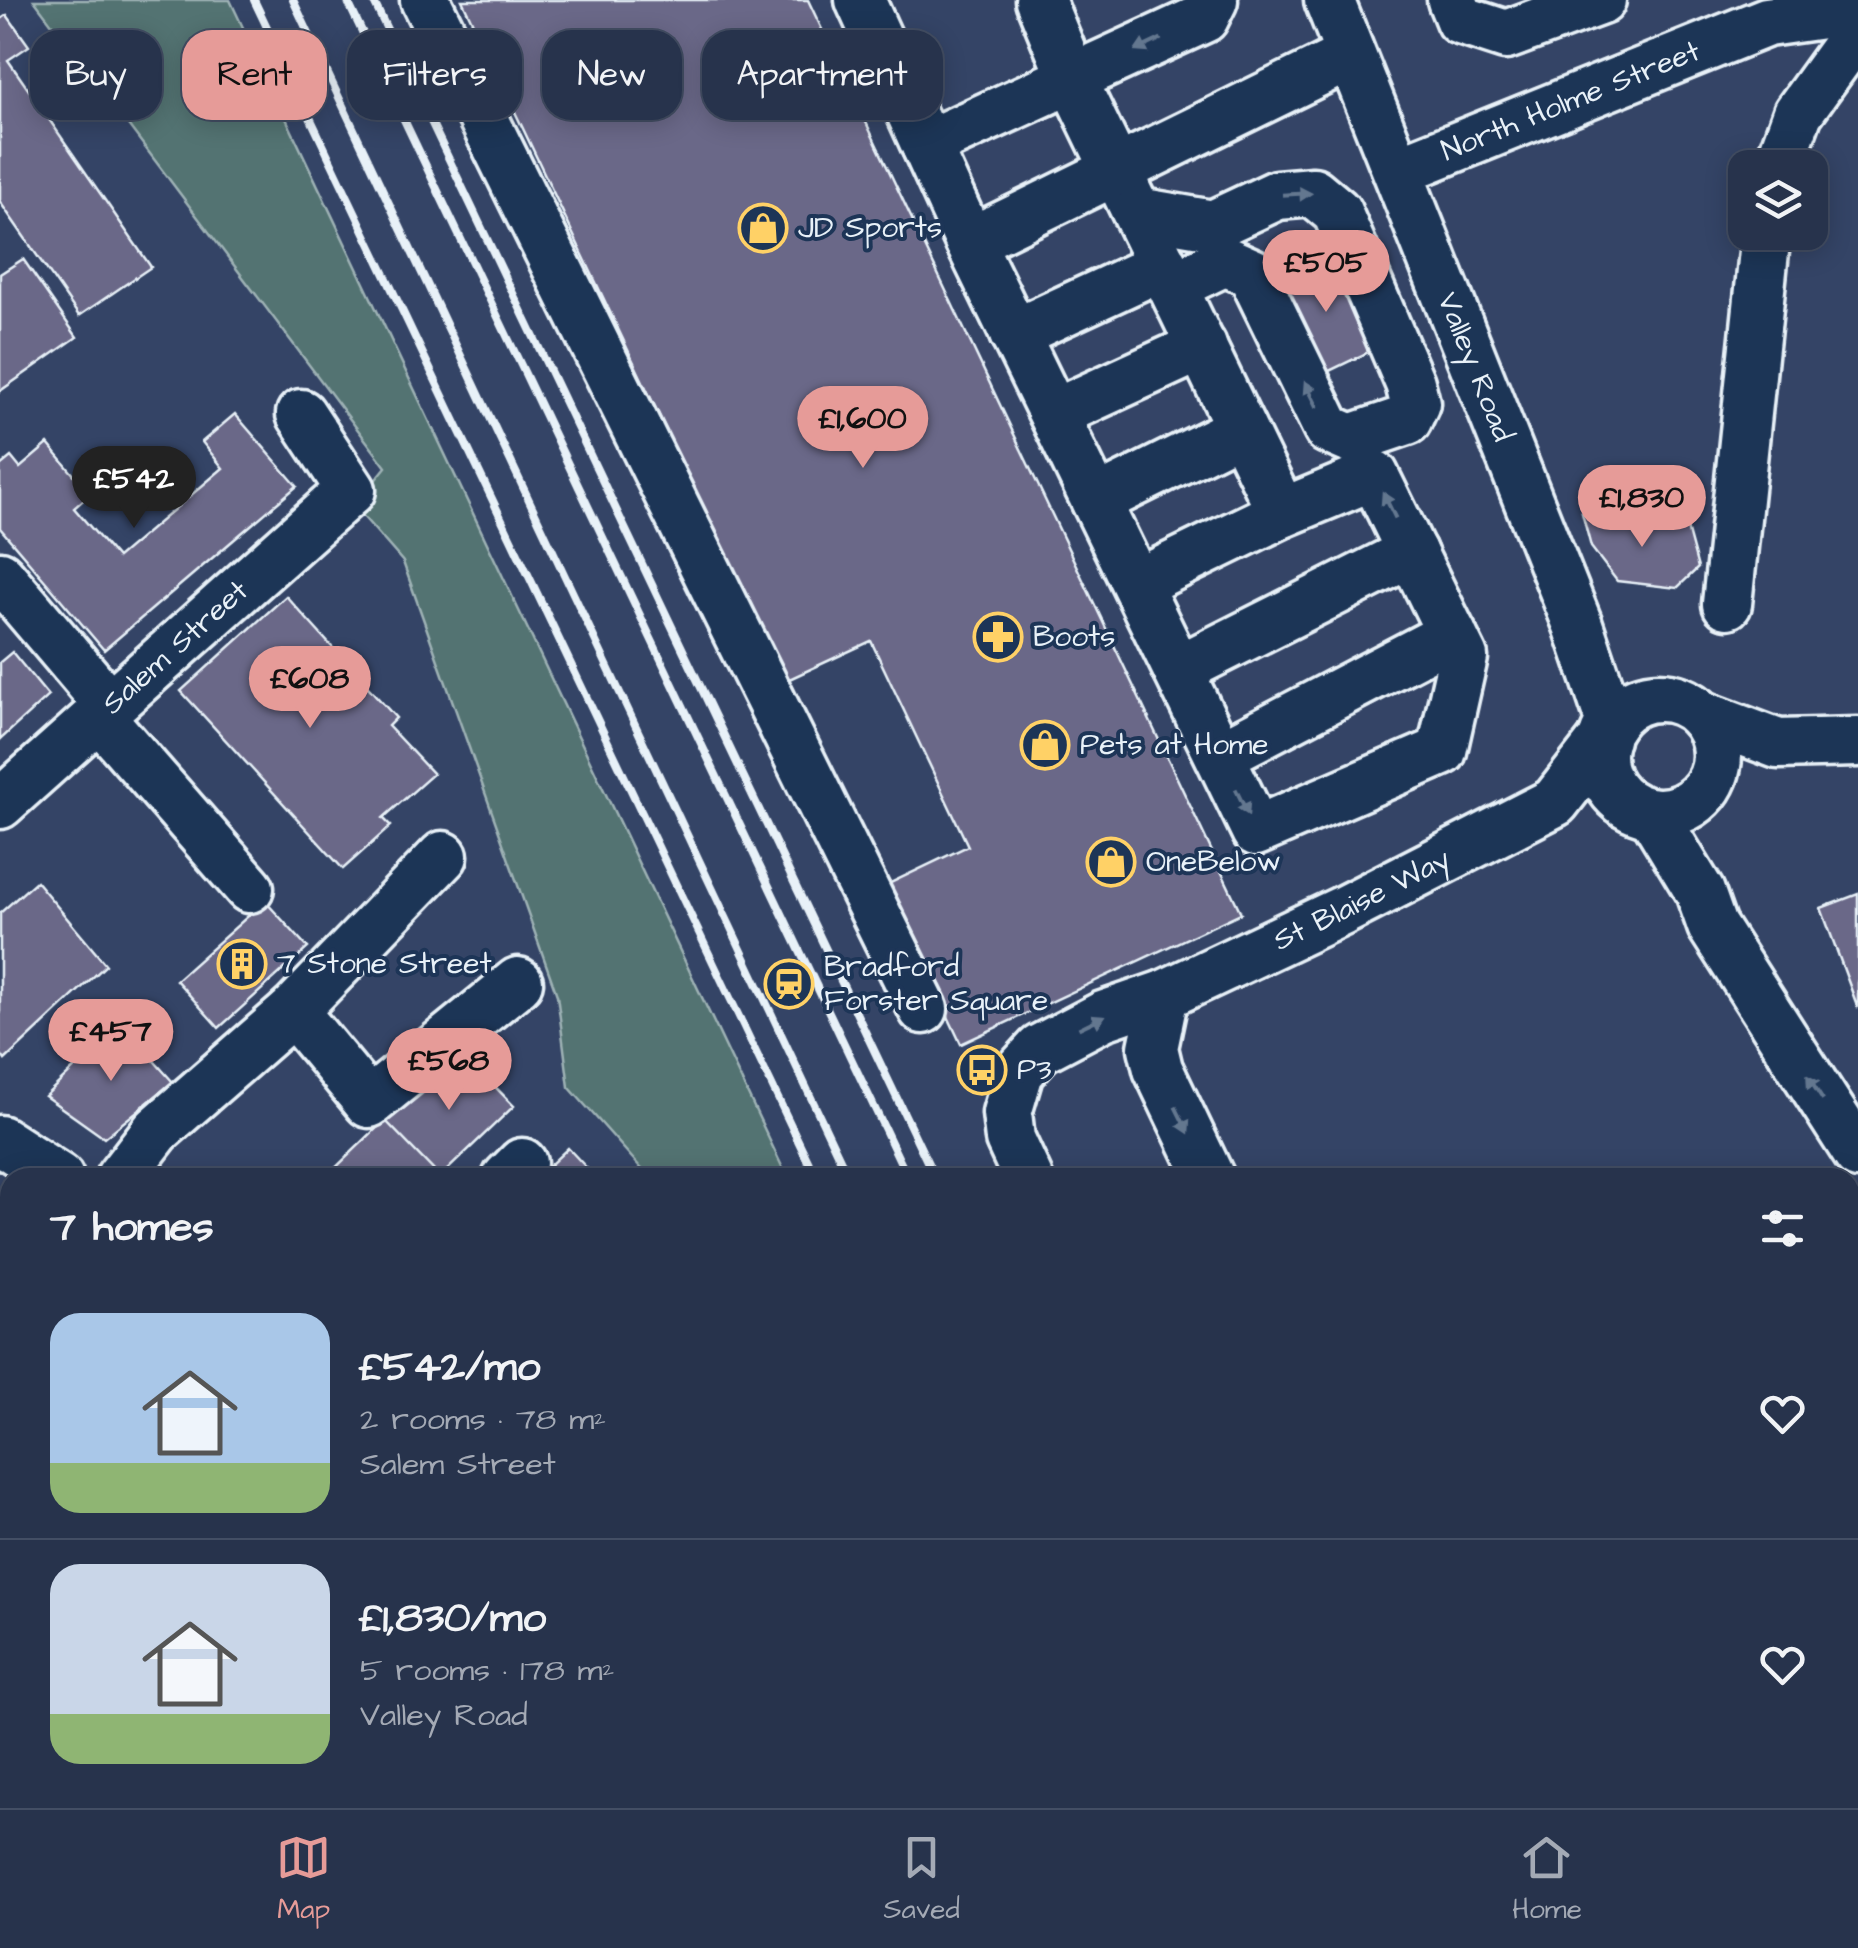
<!DOCTYPE html>
<meta charset="utf-8">
<style>
:root{--surface:#27334c;--page:#2f3b53;--text:#f1f3f6;--muted:#a4aab5;--line:#434e64;--accent:#e69b98}
body{margin:0;font-family:"Architects Daughter",sans-serif;background:var(--page);color:var(--text);height:100vh;display:flex;flex-direction:column;font-size:38px;white-space:nowrap}
*{box-sizing:border-box;margin:0}
p{font-size:32px;color:var(--muted)}
.icon{flex:none;width:55px;height:55px;fill:none;stroke:currentColor;stroke-width:2;stroke-linecap:round;stroke-linejoin:round}
.map{position:relative;flex:1;overflow:hidden}
.details{position:absolute;left:0px;top:1168px;width:1860px;height:642px;display:flex;flex-direction:column;background:var(--surface);border-radius:30px 30px 0 0;box-shadow:0 5px 25px #0003,0 0 0 2px var(--line)}
.details>*{flex:none}
.guide{position:absolute;left:30px;top:30px;width:1000px;height:90px;display:flex;gap:20px}
.controls{position:absolute;left:1728px;top:150px;display:grid;gap:20px}
.controls a{display:grid;place-items:center;width:100px;height:100px;border-radius:20px;background:var(--surface);box-shadow:0 5px 25px #0003,0 0 0 2px var(--line);font-size:50px}
.price{position:absolute;translate:-50% -85px;padding:0 22px;border-radius:35px;background:var(--accent);color:#111;font-size:32px;line-height:65px;filter:drop-shadow(0 2px 5px #0008)}
.price::after{content:'';position:absolute;left:50%;top:60px;width:30px;height:22px;margin-left:-15px;background:inherit;clip-path:polygon(0 0,100% 0,50% 100%)}
.price.on{background:#222;color:#fff}
ul{padding:0;list-style:none}
li{display:flex;align-items:center;gap:30px;height:250px;padding:0 50px}
li+li{border-top:2px solid var(--line)}
li span{display:grid;place-items:center;flex:none;width:280px;height:200px;border-radius:30px;color:#555}
li>.icon{margin-inline-start:auto}
span .icon{width:120px;height:120px;fill:#fffc;stroke-width:1}
li b{font-size:42px}
h2{display:flex;justify-content:space-between;align-items:center;height:120px;padding:0 50px;font-size:42px}
.pill{padding:0 35px;border-radius:30px;background:var(--surface);box-shadow:0 5px 25px #0003,0 0 0 2px var(--line);font-size:35px;line-height:90px}
.pill.on{background:var(--accent);color:#111}
.menu{display:flex;justify-content:space-around;align-items:center;height:140px;border-top:2px solid var(--line);background:var(--surface);font-size:28px;color:var(--muted)}
.menu a{display:grid;justify-items:center;gap:5px}
.menu .on{color:var(--accent)}
.map>svg:first-child{display:block}
.green{fill:#537372;stroke:#9eb2b5;stroke-width:2.5}
.building{fill:#6a6788;stroke:#e8f1f8;stroke-width:2.5}
.lines{fill:none;stroke-linecap:round;stroke-linejoin:round}
.minor-casing{stroke:#e8f1f8;stroke-width:55}
.minor{stroke:#1d3557;stroke-width:48}
.rail{stroke:#e8f1f8;stroke-width:8}
.oneway{fill:#64778f}
.labels{text-anchor:middle;dominant-baseline:central;stroke-width:8;stroke-linejoin:round;paint-order:stroke}
.street-label{font-size:30px;fill:#e8f1f8;stroke:#1d3557}
.poi-label{font-size:30px;fill:#e8f1f8;stroke:#1d3557;text-anchor:start}
</style>
<div class="map">
<svg width="1858" height="1808" viewBox="0 0 1858 1808">
<rect width="100%" height="100%" fill="#344466"/>
<filter id="ink" filterUnits="userSpaceOnUse"><feTurbulence type="fractalNoise" baseFrequency=".01" numOctaves="2"/><feDisplacementMap in="SourceGraphic" scale="20" xChannelSelector="R" yChannelSelector="G"/><feConvolveMatrix kernelMatrix="1 2 1 2 8 2 1 2 1" color-interpolation-filters="sRGB"/></filter>
<g filter="url(#ink)">
<path class="green" d="M34,0H230L787,1177H649L569,1087L557,995L403,562L354,506L386,467Z"/>
<path class="building" d="M462,0H808L1241,913L961,1044L886,885L968,846L871,641L785,681Z
M7,15L29,46L8,60L151,267L79,316L0,202V20Z
M1331,255L1377,348L1321,375L1275,283Z
M23,259L77,337L0,391V274Z
M235,414L297,486L104,650L0,528V466L11,457L20,468L48,444L90,494L74,508L117,558L223,468L202,442Z
M1582,513L1686,524L1698,568L1677,588L1617,581L1591,547Z
M286,596L396,718L388,726L433,774L383,818L391,826L343,869L181,691Z
M12,652L48,696L0,740V662Z
M36,881L106,965L5,1060L0,1053V913Z
M1858,894V1008L1821,908Z
M265,901L308,948L219,1028L176,980Z
M121,1024L173,1082L104,1138L45,1096Z
M458,1049L514,1106L440,1177L385,1120Z
M385,1120L440,1177L325,1178Z
M568,1148L596,1178H536Z
M10,1282V1425L0,1433V1290Z
M10,1543V1637L0,1642V1551Z
M0,1677L10,1689V1800H105L111,1808H0Z
M105,1800H261L267,1808H111Z
M371,1800H493L482,1808H378Z
M612,1800H707L713,1808H618Z
M1097,1800H1312L1295,1808H1100Z"/>
<g class="lines">
<g class="minor-casing">
<g id="minor">
<path d="M425,0L923,1009"/>
<path d="M860,0L970,242L1256,831L1442,751L1463,657L1374,475L1282,513L1136,584"/>
<path d="M1040,0L1073,81L1282,513"/>
<path id="s1" d="M1329,0L1578,625L1611,723"/>
<path d="M1452,0L1460,20L1506,35L1601,0"/>
<path d="M926,145L1204,18L1213,0"/>
<path d="M1778,168L1798,113L1858,30"/>
<path id="s2" d="M1399,170L1767,22L1858,9"/>
<path d="M1137,212L1213,225L1277,195L1313,192L1337,212L1410,383L1415,403L1407,420L1351,439L1328,429L1252,273L1225,261L1173,286"/>
<path d="M970,242L1350,56"/>
<path d="M1014,334L1163,265"/>
<path d="M1054,414L1202,346"/>
<path d="M1096,501L1241,429"/>
<path d="M0,576L110,706"/>
<path d="M1727,604L1766,232"/>
<path d="M1178,670L1412,552"/>
<circle cx="1659" cy="755" r="58"/>
<path d="M1701,715L1778,744L1858,742"/>
<path d="M99,716L249,888"/>
<path d="M1220,755L1452,634"/>
<path id="s3" d="M0,804L351,490L301,414"/>
<path d="M1652,813L1700,892L1712,926L1858,1154"/>
<path d="M1164,995L1153,1048L1158,1069L1210,1178"/>
<path d="M293,1011L369,1103L518,982"/>
<path d="M0,1140L59,1178"/>
<path d="M120,1178L157,1130L293,1011L443,856"/>
<path d="M507,1178L522,1163"/>
<path id="s4" d="M1028,1178L1010,1139L1007,1113L1019,1072L1040,1049L1103,1016L1164,995L1342,911L1555,802L1604,739"/>
<path d="M0,1503L10,1494"/>
<path d="M318,1800L324,1808"/>
<path d="M874,1800L879,1808"/>
<path d="M556,1808L566,1800"/>
</g>
</g>
<use href="#minor" class="minor"/>
<path class="rail" d="M254,0L816,1178
M293,0L849,1178
M347,0L908,1178
M373,0L935,1178"/>
</g>
<defs><path id="oneway-solid" d="M-6-.8H1V-3.2L6.5 0L1 3.2V.8H-6Z" transform="scale(2.5)"/></defs>
<g class="oneway">
<use href="#oneway-solid" transform="translate(1148 45) rotate(154)"/>
<use href="#oneway-solid" transform="translate(1297 194) rotate(-3)"/>
<use href="#oneway-solid" transform="translate(1311 394) rotate(-116)"/>
<use href="#oneway-solid" transform="translate(1389 505) rotate(-116)"/>
<use href="#oneway-solid" transform="translate(1242 802) rotate(64)"/>
<use href="#oneway-solid" transform="translate(1092 1022) rotate(-26)"/>
<use href="#oneway-solid" transform="translate(1815 1088) rotate(-123)"/>
<use href="#oneway-solid" transform="translate(1182 1120) rotate(64)"/>
</g>
</g>
<defs>
<g id="shop-ring" transform="scale(2.5)"><circle r="9.5" fill="#1d3557" stroke="#ffd166" stroke-width="1.5"/><path d="M-5-2.5h2.3a2.7 3.5 0 0 1 5.4 0H5L5.5 6h-11ZM-1.5-2.5h3a1.5 2.3 0 0 0-3 0Z" fill="#ffd166"/></g>
<g id="pharmacy-ring" transform="scale(2.5)"><circle r="9.5" fill="#1d3557" stroke="#ffd166" stroke-width="1.5"/><path d="M-2-6h4v4h4v4h-4v4h-4v-4h-4v-4h4Z" fill="#ffd166"/></g>
<g id="building-ring" transform="scale(2.5)"><circle r="9.5" fill="#1d3557" stroke="#ffd166" stroke-width="1.5"/><path d="M-4-6H4V6H1V3H-1V6H-4ZM-2.5-4.3h1.7v1.8h-1.7ZM.8-4.3h1.7v1.8H.8ZM-2.5-1h1.7V.8h-1.7ZM.8-1h1.7V.8H.8Z" fill="#ffd166"/></g>
<g id="station-ring" transform="scale(2.5)"><circle r="9.5" fill="#1d3557" stroke="#ffd166" stroke-width="1.5"/><path d="M-3-6H3Q5-6 5-4V2Q5 4 3 4L4.5 6H3L1.5 4h-3L-3 6H-4.5L-3 4Q-5 4-5 2V-4Q-5-6-3-6ZM-3.5-4v3h7v-3ZM-3.5 1v1.5H-2V1ZM2 1v1.5H3.5V1Z" fill="#ffd166"/></g>
<g id="bus-ring" transform="scale(2.5)"><circle r="9.5" fill="#1d3557" stroke="#ffd166" stroke-width="1.5"/><path d="M-5-6H5V4H4V6H2V4H-2V6H-4V4H-5ZM-3.5-4V0h7V-4ZM-3.5 1.2v1.5H-2V1.2ZM2 1.2v1.5H3.5V1.2Z" fill="#ffd166"/></g>
</defs>
<g fill-rule="evenodd">
<use href="#shop-ring" x="763" y="228"/>
<use href="#pharmacy-ring" x="998" y="637"/>
<use href="#shop-ring" x="1045" y="745"/>
<use href="#shop-ring" x="1111" y="862"/>
<use href="#building-ring" x="242" y="964"/>
<use href="#station-ring" x="789" y="984"/>
<use href="#bus-ring" x="982" y="1070"/>
</g>
<g class="labels">
<g class="street-label">
<text stroke="none"><textPath href="#s2" startOffset="185">North Holme Street</textPath></text>
<text stroke="none"><textPath href="#s1" startOffset="395">Valley Road</textPath></text>
<text stroke="none"><textPath href="#s3" startOffset="235">Salem Street</textPath></text>
<text stroke="none"><textPath href="#s4" startOffset="498">St Blaise Way</textPath></text>
</g>
<g class="poi-label">
<text x="798" y="228">JD Sports</text>
<text x="1033" y="637">Boots</text>
<text x="1080" y="745">Pets at Home</text>
<text x="1146" y="862">OneBelow</text>
<text x="277" y="964">7 Stone Street</text>
<text x="824" y="967">Bradford<tspan x="824" dy="34">Forster Square</tspan></text>
<text x="1017" y="1070">P3</text>
</g>
</g>
</svg>
<div class="controls">
<a><svg class="icon" aria-label="layers" viewBox="0 0 24 24"><path d="M12 4l9 5-9 5-9-5zM3 14l9 5 9-5"/></svg></a>
</div>
<b class="price" style="left:1326px;top:315px">£505</b>
<b class="price" style="left:863px;top:471px">£1,600</b>
<b class="price on" style="left:134px;top:531px">£542</b>
<b class="price" style="left:1642px;top:550px">£1,830</b>
<b class="price" style="left:310px;top:731px">£608</b>
<b class="price" style="left:111px;top:1084px">£457</b>
<b class="price" style="left:449px;top:1113px">£568</b>
<div class="guide">
<a class="pill">Buy</a>
<a class="pill on">Rent</a>
<a class="pill">Filters</a>
<a class="pill">New</a>
<a class="pill">Apartment</a>
</div>
<section class="details">
<h2>7 homes<svg class="icon" aria-label="filters" viewBox="0 0 24 24"><path d="M4 7h16M4 17h16"/><circle cx="9" cy="7" r="2"/><circle cx="15" cy="17" r="2"/></svg></h2>
<ul>
<li><span style="background:linear-gradient(#a9c7e8 75%,#8fb573 0)"><svg class="icon" aria-label="home" viewBox="0 0 24 24"><path d="M3 11l9-7 9 7M6 9v11h12V9"/></svg></span><div><b>£542/mo</b><p>2 rooms · 78 m²</p><p>Salem Street</p></div><svg class="icon" aria-label="heart" viewBox="0 0 24 24"><path d="M12 20l-8-8c-3-5 5-10 8-4 3-6 11-1 8 4z"/></svg></li>
<li><span style="background:linear-gradient(#c9d6e8 75%,#8fb573 0)"><svg class="icon" aria-label="home" viewBox="0 0 24 24"><path d="M3 11l9-7 9 7M6 9v11h12V9"/></svg></span><div><b>£1,830/mo</b><p>5 rooms · 178 m²</p><p>Valley Road</p></div><svg class="icon" aria-label="heart" viewBox="0 0 24 24"><path d="M12 20l-8-8c-3-5 5-10 8-4 3-6 11-1 8 4z"/></svg></li>
</ul>
</section>
</div>
<nav class="menu">
<a class="on"><svg class="icon" aria-label="map" viewBox="0 0 24 24"><path d="M3 6l6-2 6 2 6-2v14l-6 2-6-2-6 2zM9 4v14M15 6v14"/></svg>Map</a>
<a><svg class="icon" aria-label="saved" viewBox="0 0 24 24"><path d="M7 4h10v16l-5-4-5 4z"/></svg>Saved</a>
<a><svg class="icon" aria-label="home" viewBox="0 0 24 24"><path d="M3 11l9-7 9 7M6 9v11h12V9"/></svg>Home</a>
</nav>
